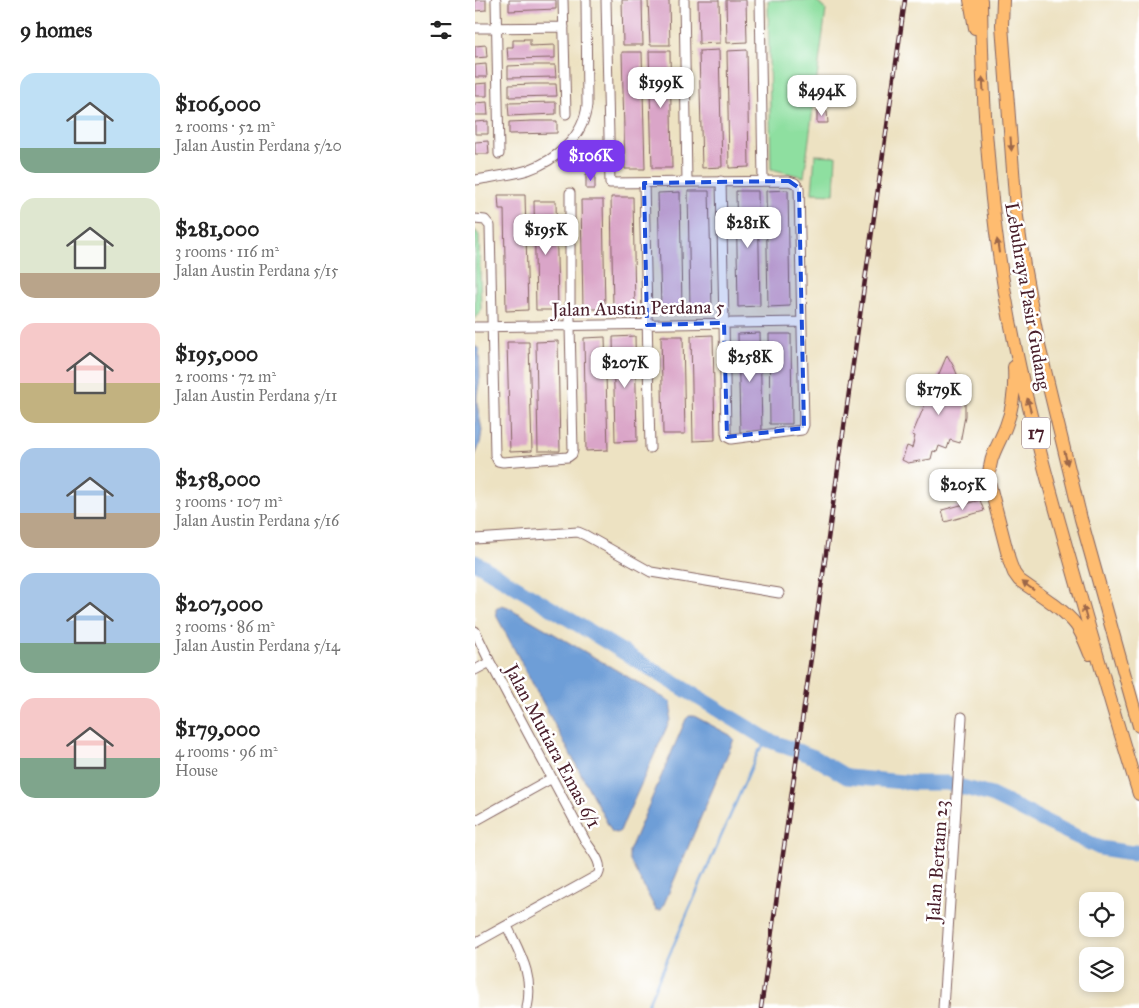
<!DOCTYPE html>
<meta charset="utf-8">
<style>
:root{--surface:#fff;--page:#f6f6f6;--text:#222;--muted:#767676;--accent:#7c3aed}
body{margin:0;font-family:"IM FELL Great Primer",serif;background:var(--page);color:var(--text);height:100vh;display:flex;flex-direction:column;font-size:19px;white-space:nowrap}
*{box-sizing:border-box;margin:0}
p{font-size:16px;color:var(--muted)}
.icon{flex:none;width:28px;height:28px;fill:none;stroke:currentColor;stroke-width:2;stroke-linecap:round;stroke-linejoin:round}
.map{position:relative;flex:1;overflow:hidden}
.drawer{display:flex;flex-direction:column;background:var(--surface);width:475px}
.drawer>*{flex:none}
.buttons{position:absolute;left:604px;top:892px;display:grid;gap:10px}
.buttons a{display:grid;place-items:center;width:45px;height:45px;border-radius:10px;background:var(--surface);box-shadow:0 2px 8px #0003;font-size:25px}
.price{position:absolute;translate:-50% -42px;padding:0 11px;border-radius:10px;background:#fff;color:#222;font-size:16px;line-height:32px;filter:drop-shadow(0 1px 2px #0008)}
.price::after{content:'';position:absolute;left:50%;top:30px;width:15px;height:11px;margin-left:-8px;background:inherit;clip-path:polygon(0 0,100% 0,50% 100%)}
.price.current{background:var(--accent);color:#fff}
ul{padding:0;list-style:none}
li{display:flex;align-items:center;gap:15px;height:125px;padding:0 20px}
li span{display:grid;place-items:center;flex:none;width:140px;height:100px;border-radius:15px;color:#555}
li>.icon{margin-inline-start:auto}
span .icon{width:60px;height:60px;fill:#fffc;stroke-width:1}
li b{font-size:21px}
h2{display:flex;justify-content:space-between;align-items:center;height:60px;padding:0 20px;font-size:21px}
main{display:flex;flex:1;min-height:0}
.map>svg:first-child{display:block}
.green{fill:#8edfa0;stroke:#6c7f66}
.water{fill:#6e9ed7;stroke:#5c5e81}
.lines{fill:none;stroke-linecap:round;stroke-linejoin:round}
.stream{stroke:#6e9ed7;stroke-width:2.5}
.river{stroke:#6e9ed7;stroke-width:15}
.building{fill:#daa5c8}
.minor-casing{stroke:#836360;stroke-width:11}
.highway-casing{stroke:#836360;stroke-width:14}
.minor{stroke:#fff;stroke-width:9}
.highway{stroke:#febc70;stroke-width:12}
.rail-casing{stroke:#4a1f2b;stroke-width:4.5}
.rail{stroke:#fff;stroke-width:2.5;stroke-dasharray:8;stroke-linecap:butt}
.oneway{fill:#9b664a}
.marked{fill:#1d4ed8;fill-opacity:0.2;stroke:#1d4ed8;stroke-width:4;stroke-dasharray:10 6;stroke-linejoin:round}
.labels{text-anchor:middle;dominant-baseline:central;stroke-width:5;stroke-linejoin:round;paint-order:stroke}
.shield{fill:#fff;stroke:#80626b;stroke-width:1}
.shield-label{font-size:18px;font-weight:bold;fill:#4a1f2b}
.street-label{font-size:19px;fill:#4a1f2b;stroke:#fff}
</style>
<main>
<section class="drawer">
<h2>9 homes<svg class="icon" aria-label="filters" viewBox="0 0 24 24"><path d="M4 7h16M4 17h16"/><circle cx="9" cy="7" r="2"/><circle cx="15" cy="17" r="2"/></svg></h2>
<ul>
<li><span style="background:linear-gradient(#bfe0f5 75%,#7fa58c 0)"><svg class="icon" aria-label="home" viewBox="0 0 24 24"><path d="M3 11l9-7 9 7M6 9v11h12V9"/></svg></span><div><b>$106,000</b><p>2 rooms · 52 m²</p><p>Jalan Austin Perdana 5/20</p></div></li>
<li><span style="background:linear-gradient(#dfe7d0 75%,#b9a48a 0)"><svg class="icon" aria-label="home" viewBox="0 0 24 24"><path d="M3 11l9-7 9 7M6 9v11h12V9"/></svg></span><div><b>$281,000</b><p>3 rooms · 116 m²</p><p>Jalan Austin Perdana 5/15</p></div></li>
<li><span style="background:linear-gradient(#f6c9c9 60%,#c2b280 0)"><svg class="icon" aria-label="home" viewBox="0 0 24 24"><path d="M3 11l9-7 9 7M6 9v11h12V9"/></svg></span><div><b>$195,000</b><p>2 rooms · 72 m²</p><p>Jalan Austin Perdana 5/11</p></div></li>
<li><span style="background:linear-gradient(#a9c7e8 65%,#b9a48a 0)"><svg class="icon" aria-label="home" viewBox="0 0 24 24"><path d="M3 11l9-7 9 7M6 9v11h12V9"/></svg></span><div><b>$258,000</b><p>3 rooms · 107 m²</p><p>Jalan Austin Perdana 5/16</p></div></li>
<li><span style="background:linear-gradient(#a9c7e8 70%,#7fa58c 0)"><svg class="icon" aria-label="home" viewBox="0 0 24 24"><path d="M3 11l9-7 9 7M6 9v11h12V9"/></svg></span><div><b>$207,000</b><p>3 rooms · 86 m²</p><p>Jalan Austin Perdana 5/14</p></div></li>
<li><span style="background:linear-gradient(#f6c9c9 60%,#7fa58c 0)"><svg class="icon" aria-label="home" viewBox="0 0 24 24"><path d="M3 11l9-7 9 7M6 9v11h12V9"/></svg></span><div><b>$179,000</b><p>4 rooms · 96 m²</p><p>House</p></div></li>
</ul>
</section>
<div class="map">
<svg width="664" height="1008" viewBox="0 0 664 1008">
<rect width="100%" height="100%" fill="#fff"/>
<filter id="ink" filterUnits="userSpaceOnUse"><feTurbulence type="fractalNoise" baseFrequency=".02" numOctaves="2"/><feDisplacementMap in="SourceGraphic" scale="10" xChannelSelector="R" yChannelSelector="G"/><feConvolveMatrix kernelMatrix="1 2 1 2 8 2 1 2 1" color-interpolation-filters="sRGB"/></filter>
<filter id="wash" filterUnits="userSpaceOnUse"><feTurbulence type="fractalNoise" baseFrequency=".0096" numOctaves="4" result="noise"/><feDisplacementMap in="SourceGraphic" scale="20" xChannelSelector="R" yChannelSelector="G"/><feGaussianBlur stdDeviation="1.12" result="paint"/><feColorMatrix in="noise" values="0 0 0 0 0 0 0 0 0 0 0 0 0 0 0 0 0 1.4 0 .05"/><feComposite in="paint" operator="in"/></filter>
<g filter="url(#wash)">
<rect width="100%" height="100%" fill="#ede2c2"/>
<path class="green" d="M293,0H340L351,10L329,177L296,169Z
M340,155L361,156L359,194L337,193Z
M0,230L4,235L6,309L2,317L0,318Z"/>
<path class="water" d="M0,346L4,349L5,378L2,396V404L7,430L5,444L0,456Z
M27,605L33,607L196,702L197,709L195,720L145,831L142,833L137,832L21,615V609Z
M214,716H219L255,735L259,739L189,904L186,910H181L154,859V851L211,719Z"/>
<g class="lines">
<path class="stream" d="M171,1008L283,752L293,740"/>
<path class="river" d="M0,562L293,740L339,757L372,777L440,783H472L516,795L625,848L657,853L664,851"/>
</g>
<g id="blocks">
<path class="building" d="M0,0H11V10L0,11Z
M34,0H81V9L34,11Z
M147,0H167L168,45H148Z
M173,0H194L195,45H175Z
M223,0H244L245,43L224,44Z
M251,0H271L272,42L252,43Z
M48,39H55V46L80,45V58L33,59L32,47H38V40H49Z
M11,45L12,57L0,58V46Z
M244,50L247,167L227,168L224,51Z
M272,50L274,167L254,168L252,51Z
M174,51H195L197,168H177Z
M147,52H167L170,169H150Z
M11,64L12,77H0V65Z
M56,65H80L81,77L33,78V66Z
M12,83V96H0V84Z
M57,84H81L82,96L34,97V85Z
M12,102L13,115H0V103Z
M81,102V114L34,116L33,103Z
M342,111H352L353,123H342Z
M13,121V134H0V122Z
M57,121H82V133L34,134V122Z
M13,141L14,154H0V142Z
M111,174H120V189H111Z
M313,190L315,306L293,307L291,191Z
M213,191H234L237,308H215Z
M261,191H283L285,306L263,307Z
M205,192L207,308H186L183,193Z
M23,195H50L53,310L31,311L29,209H24Z
M136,197H158L160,309H138Z
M106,200H128L130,309H108Z
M59,201H81L83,310H61Z
M285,333L287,432H265L263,334Z
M294,334H316L317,424H295Z
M238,335L240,440L218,441L216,336Z
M160,336L162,441L140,442L138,337Z
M186,336H208L210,434H188Z
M130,337L133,450L111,451L109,338Z
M83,341L85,451H63L61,342Z
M32,342H54L57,451L35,452Z
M472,355L479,367L484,379L490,404V416L485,443L475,440L472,449L464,446L462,452L458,451L456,459L433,463L427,460L432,446L437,448L440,436L437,435L451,402L449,397L450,388L455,382L461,381Z
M505,500L509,511L470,522L467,510Z"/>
</g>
</g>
<g filter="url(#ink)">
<use href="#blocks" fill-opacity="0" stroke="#836360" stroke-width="1"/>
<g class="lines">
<g class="minor-casing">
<path id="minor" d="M21,0L24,154
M88,0L91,114
M131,0L135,183L314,181L320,183L324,188L329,425L327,430L256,439L252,437L251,433L249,323L246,181
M209,0L212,182
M285,0L288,181
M0,28L89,27
M0,180C18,177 36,175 53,170C82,160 109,136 112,105L111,0
M169,183L175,448
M0,219L10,220L15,226L20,455L23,461L28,462L93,457L97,454L98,450L95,326V193
M0,327L326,322
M0,539L103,532L110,535L176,572L304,593
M0,631L15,662L111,842C117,851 129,864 123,875L0,943
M0,670L15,662
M0,821L77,778
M32,926C45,954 59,975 52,1008
M468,1008L487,717"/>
</g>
<g class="highway-casing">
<path id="highway" d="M495,0L500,28
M506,0C507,114 516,230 539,341C555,419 577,497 599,574C620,648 641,721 664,794
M528,0L527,25L541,210L549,266L564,346L606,519L664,726
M539,367C540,386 538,408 531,426C523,447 513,457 514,482L535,563L539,573L544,580C561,592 589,609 601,625C607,633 611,644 615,654"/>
</g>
<use href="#minor" class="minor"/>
<use href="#highway" class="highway"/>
<g class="rail-casing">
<path id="rail" d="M286,1008L430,0"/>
</g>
<use href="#rail" class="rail"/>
</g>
<defs><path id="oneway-solid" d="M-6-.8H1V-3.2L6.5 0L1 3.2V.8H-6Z" transform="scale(1.25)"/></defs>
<g class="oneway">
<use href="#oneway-solid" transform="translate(508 84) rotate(-94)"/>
<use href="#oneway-solid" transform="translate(536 144) rotate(86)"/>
<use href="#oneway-solid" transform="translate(523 246) rotate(-98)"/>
<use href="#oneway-solid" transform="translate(554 405) rotate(-105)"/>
<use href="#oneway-solid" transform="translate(591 458) rotate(77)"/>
<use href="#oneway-solid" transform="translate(553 586) rotate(-144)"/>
<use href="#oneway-solid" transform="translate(610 613) rotate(-106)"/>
</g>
</g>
<path class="marked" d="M314,181L324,188L329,428L252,437L249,323L172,325L169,183Z"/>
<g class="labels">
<rect class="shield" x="547" y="417.5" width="28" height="31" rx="4"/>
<g class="shield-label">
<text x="561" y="433">17</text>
</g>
<g class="street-label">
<text transform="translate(553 296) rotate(80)">Lebuhraya Pasir Gudang</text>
<text transform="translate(163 308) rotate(-1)">Jalan Austin Perdana 5</text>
<text transform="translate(78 746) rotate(62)">Jalan Mutiara Emas 6/1</text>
<text transform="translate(462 861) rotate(-86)">Jalan Bertam 23</text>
</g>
</g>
</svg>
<div class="buttons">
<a><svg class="icon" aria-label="locate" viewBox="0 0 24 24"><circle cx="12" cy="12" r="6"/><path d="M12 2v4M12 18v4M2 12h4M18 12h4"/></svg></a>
<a><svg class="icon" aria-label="layers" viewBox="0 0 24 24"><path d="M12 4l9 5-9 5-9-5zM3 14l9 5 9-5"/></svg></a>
</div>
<b class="price" style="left:186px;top:109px">$199K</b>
<b class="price" style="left:347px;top:117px">$494K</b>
<b class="price current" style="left:116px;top:182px">$106K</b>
<b class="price" style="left:273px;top:249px">$281K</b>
<b class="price" style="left:71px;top:256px">$195K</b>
<b class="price" style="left:275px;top:383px">$258K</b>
<b class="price" style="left:150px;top:389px">$207K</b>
<b class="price" style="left:464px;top:416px">$179K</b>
<b class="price" style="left:488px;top:511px">$205K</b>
</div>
</main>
